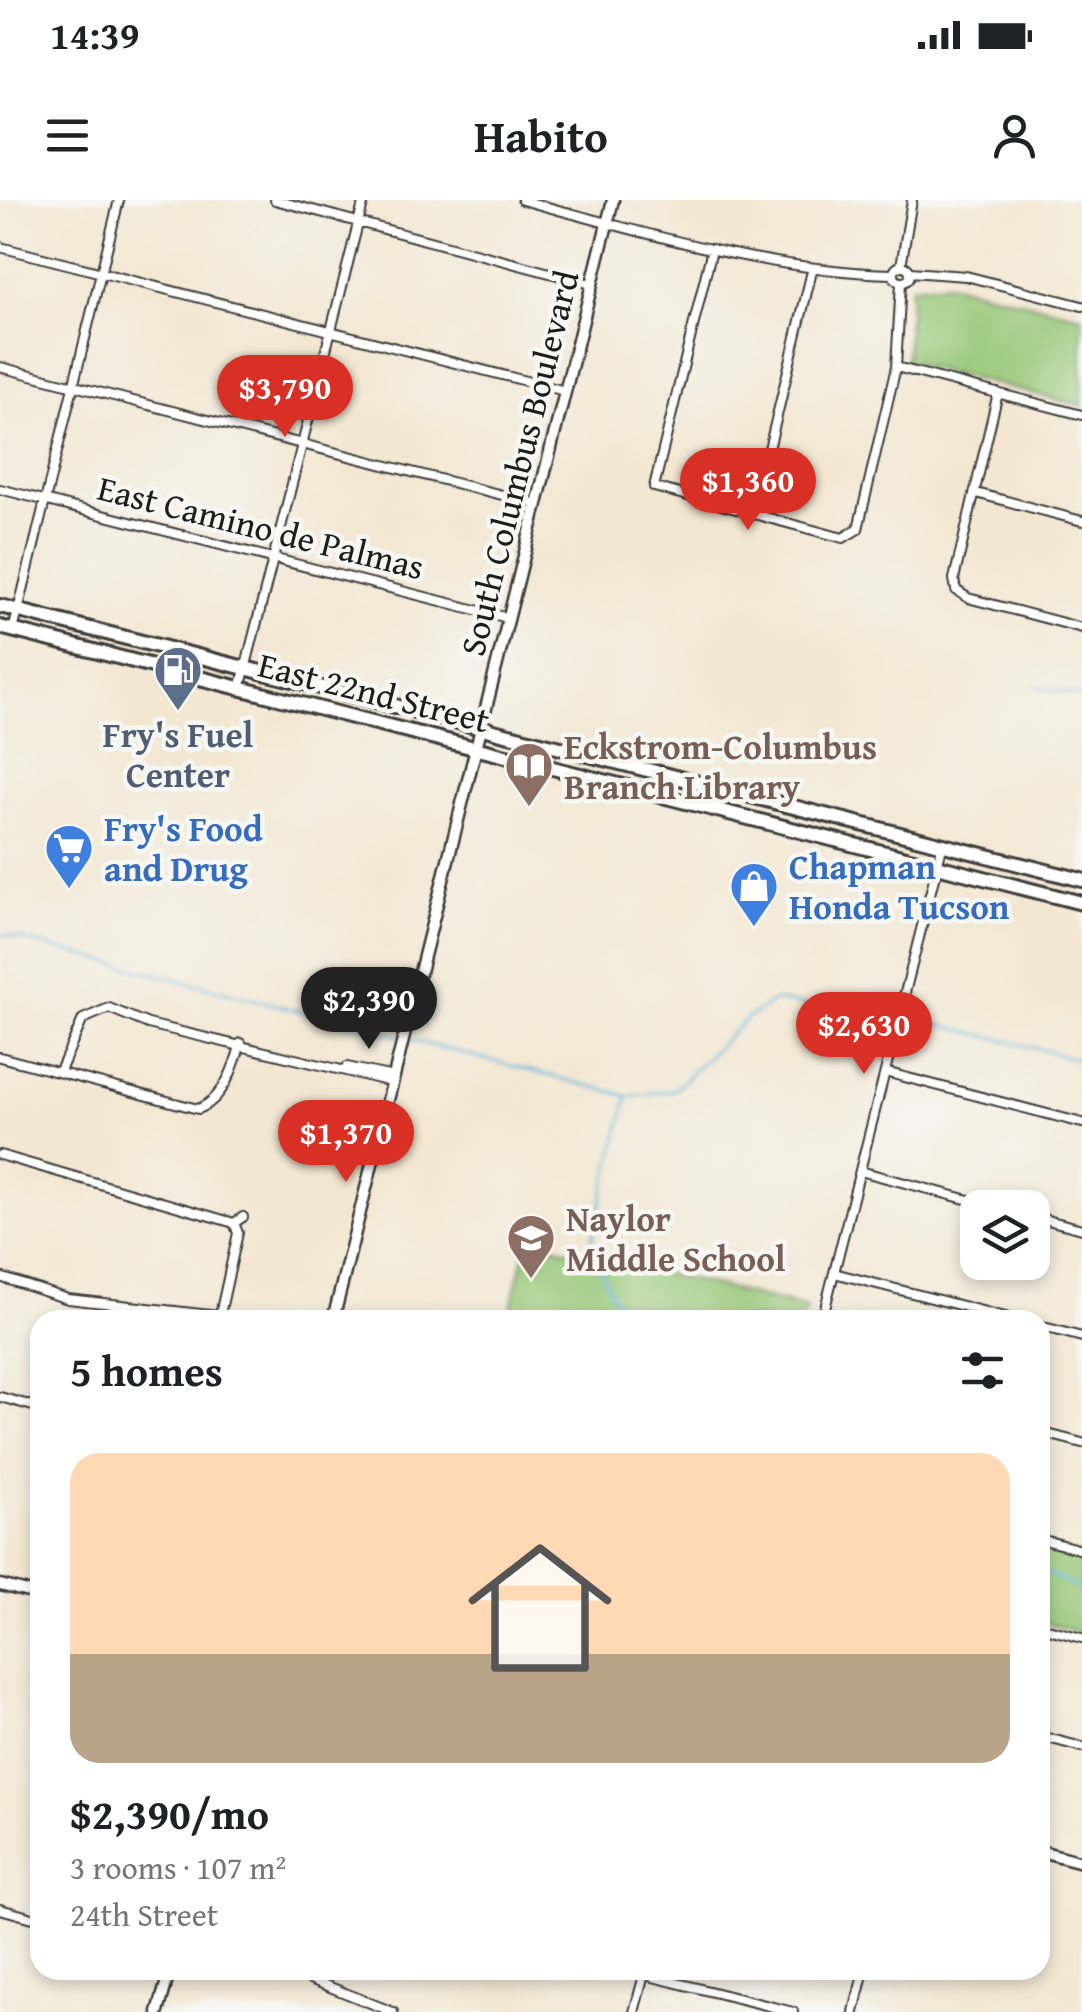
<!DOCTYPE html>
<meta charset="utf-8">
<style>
:root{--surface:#fff;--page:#f6f6f6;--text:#202124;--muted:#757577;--accent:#d93025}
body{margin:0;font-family:"Gentium Book Plus",serif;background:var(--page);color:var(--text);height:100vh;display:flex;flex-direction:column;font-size:38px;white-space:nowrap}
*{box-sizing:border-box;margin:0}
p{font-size:32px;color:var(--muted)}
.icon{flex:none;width:55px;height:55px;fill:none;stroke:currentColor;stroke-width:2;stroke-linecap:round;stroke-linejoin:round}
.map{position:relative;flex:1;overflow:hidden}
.sheet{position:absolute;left:30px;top:1110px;width:1020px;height:670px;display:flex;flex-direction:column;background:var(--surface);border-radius:30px;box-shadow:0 5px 15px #0003}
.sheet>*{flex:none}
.controls{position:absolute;left:960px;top:990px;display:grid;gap:20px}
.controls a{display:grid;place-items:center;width:90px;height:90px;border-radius:20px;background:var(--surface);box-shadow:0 5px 15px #0003;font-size:50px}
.price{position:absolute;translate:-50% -85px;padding:0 22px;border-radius:35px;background:var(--accent);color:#fff;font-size:32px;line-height:65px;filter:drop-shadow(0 2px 5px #0008)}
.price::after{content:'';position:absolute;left:50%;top:60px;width:30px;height:22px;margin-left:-15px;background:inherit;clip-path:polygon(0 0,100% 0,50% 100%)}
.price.active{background:#222;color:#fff}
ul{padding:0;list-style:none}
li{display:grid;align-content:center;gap:20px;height:530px;padding:0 40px}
li span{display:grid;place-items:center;height:310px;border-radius:30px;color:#555}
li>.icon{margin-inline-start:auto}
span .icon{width:180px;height:180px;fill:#fffc;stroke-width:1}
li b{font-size:42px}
h2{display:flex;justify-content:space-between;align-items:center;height:120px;padding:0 40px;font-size:42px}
.status{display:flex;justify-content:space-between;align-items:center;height:70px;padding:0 50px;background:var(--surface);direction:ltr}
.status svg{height:28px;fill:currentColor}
header{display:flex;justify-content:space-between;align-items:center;height:130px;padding:0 40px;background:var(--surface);font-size:45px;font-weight:800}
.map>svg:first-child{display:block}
.green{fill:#95c676;stroke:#587149;stroke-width:2.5}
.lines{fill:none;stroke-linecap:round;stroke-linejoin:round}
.stream{stroke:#63b6df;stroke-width:2.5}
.minor-casing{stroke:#3c3a37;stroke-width:12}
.tertiary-casing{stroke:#3c3a37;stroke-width:15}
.primary-casing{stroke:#3c3a37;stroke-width:18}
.minor{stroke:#fff;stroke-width:8}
.tertiary{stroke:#fff;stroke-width:10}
.primary{stroke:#fff;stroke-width:12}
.labels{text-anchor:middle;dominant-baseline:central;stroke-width:9;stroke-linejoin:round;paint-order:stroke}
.street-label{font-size:35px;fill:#1c1c1c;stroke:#f6f6f2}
.service-label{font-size:35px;font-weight:bold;fill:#4e5e75;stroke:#f6f6f2}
.education-label{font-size:35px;font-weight:bold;fill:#785e54;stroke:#f6f6f2;text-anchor:start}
.shop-label{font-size:35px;font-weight:bold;fill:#366cbe;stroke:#f6f6f2;text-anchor:start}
</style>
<div class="status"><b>14:39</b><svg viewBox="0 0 49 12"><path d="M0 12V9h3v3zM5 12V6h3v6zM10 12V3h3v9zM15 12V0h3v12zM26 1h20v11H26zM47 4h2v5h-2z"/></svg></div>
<header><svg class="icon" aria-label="menu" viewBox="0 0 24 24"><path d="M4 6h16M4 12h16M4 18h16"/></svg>Habito<svg class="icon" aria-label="person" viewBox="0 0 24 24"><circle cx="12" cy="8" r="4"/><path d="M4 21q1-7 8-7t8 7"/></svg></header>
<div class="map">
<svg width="1082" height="1812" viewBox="0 0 1082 1812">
<rect width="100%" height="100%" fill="#f6f6f2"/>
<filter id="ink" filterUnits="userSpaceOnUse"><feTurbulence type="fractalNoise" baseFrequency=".01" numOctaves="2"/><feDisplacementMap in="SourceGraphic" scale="20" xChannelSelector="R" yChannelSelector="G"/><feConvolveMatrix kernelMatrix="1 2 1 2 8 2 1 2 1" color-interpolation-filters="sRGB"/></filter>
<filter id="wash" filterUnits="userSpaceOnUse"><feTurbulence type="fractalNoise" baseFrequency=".0048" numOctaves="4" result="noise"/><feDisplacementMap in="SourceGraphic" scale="40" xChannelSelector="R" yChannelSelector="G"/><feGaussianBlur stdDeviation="2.25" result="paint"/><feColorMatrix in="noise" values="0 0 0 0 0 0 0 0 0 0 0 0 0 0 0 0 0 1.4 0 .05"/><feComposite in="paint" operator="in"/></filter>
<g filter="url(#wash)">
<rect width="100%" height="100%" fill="#f3e7d2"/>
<path class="green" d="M948,83L1082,116V206L906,162L911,86Z
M528,1040L806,1108L803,1120H541L542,1113L540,1120H508Z
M1040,1346L1082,1356V1433L1040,1422Z"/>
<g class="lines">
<path class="stream" d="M1036,486L1082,497
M0,734L401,837
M910,817L1082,860
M408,839L628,896L590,1047L624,1120
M631,896L674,890L746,819L776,800L848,814L893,815
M1040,1370L1082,1390"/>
</g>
</g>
<g filter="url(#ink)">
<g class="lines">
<g class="minor-casing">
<path id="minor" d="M275,0L591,84
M522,0C645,33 767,71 894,74
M0,47L565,191
M712,49L654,287L843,338L858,329L896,167L901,82
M901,66L912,0
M894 74a8 8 0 1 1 16 0a8 8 0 1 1-16 0Z
M910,72L966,76L1082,106
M0,167L537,304
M896,167L1082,215
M0,289L508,418
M976,293L1082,321
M753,315L812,71
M956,390L954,379L998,193
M956,390L968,398L1082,428
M13,431L119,0
M240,489L364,0
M0,857L198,909C223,900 234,868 241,843
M347,867L393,877
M60,871L83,819L109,808L148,824L392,882
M885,872L1082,923
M0,955L234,1023
M860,971L999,1008
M1032,1016L1082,1029
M834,1073L1017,1120
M0,1077L68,1099L219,1116
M219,1119L238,1033L234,1023L243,1017
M822,1120L943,643
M1040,1126L1082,1137
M0,1197L40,1208
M1040,1232L1082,1243
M1040,1339L1082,1350
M1040,1427L1082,1438
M1040,1536L1082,1547
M0,1709L40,1720
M287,1770L393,1812
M625,1770L793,1812
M634,1812L644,1775
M854,1812L864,1770"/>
</g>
<g class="tertiary-casing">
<path id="tertiary" d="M333,1120L613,0
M0,1385L40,1395
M1040,1651L1082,1662
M158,1812L170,1770"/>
</g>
<g class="primary-casing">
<path id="primary" d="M0,406L1082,680
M0,427L1082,703"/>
</g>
<use href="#minor" class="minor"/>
<use href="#tertiary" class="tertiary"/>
<use href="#primary" class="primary"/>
</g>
</g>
<defs>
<g id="fuel-pin" transform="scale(2.5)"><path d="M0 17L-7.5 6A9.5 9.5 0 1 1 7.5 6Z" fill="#5c6f8a" stroke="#f6f6f2"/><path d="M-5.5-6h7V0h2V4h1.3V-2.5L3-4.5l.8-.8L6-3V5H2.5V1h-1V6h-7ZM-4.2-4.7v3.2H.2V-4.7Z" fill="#fff"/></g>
<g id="library-pin" transform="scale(2.5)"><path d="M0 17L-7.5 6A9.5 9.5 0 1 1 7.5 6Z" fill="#8d6e63" stroke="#f6f6f2"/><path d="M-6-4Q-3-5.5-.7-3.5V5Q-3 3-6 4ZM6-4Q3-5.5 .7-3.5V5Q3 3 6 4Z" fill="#fff"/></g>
<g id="supermarket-pin" transform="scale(2.5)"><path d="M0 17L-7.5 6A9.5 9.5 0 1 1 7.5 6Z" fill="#3f7fe0" stroke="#f6f6f2"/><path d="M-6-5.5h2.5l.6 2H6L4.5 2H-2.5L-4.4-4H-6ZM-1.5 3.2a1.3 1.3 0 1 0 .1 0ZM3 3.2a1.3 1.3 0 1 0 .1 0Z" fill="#fff"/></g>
<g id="shop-pin" transform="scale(2.5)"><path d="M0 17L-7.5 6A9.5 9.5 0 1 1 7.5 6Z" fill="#3f7fe0" stroke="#f6f6f2"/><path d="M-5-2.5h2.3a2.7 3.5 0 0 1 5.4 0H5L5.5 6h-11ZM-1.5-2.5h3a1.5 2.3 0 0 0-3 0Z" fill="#fff"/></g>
<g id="school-pin" transform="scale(2.5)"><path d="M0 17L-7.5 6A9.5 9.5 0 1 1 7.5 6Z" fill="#8d6e63" stroke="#f6f6f2"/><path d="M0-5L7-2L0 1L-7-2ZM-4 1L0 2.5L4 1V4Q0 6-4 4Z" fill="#fff"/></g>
</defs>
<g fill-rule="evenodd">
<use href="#fuel-pin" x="178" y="470"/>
<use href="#library-pin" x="529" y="566"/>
<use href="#supermarket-pin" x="69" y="648"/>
<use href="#shop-pin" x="754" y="686"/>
<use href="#school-pin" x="531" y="1038"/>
</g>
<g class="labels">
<g class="street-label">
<text transform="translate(519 263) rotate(-76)">South Columbus Boulevard</text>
<text transform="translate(261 327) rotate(14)">East Camino de Palmas</text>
<text transform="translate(374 492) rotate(14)">East 22nd Street</text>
</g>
<g class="service-label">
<text x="178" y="534">Fry's Fuel<tspan x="178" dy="40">Center</tspan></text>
</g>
<g class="education-label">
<text x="564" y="546">Eckstrom-Columbus<tspan x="564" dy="40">Branch Library</tspan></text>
<text x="566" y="1018">Naylor<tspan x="566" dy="40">Middle School</tspan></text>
</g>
<g class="shop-label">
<text x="104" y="628">Fry's Food<tspan x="104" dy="40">and Drug</tspan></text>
<text x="789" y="666">Chapman<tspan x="789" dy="40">Honda Tucson</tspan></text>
</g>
</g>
</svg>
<div class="controls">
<a><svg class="icon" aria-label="layers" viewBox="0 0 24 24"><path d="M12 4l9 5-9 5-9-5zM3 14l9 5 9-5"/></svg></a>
</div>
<b class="price" style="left:285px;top:240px">$3,790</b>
<b class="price" style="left:748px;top:333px">$1,360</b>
<b class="price active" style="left:369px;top:852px">$2,390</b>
<b class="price" style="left:864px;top:877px">$2,630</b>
<b class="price" style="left:346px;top:985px">$1,370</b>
<section class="sheet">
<h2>5 homes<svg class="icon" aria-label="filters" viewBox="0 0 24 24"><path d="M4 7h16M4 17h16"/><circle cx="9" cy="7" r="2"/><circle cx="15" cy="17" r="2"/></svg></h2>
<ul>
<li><span style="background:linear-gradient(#ffd9b3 65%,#b9a48a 0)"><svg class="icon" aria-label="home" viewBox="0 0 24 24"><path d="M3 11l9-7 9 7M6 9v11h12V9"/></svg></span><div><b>$2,390/mo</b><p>3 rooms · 107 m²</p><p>24th Street</p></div></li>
</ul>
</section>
</div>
